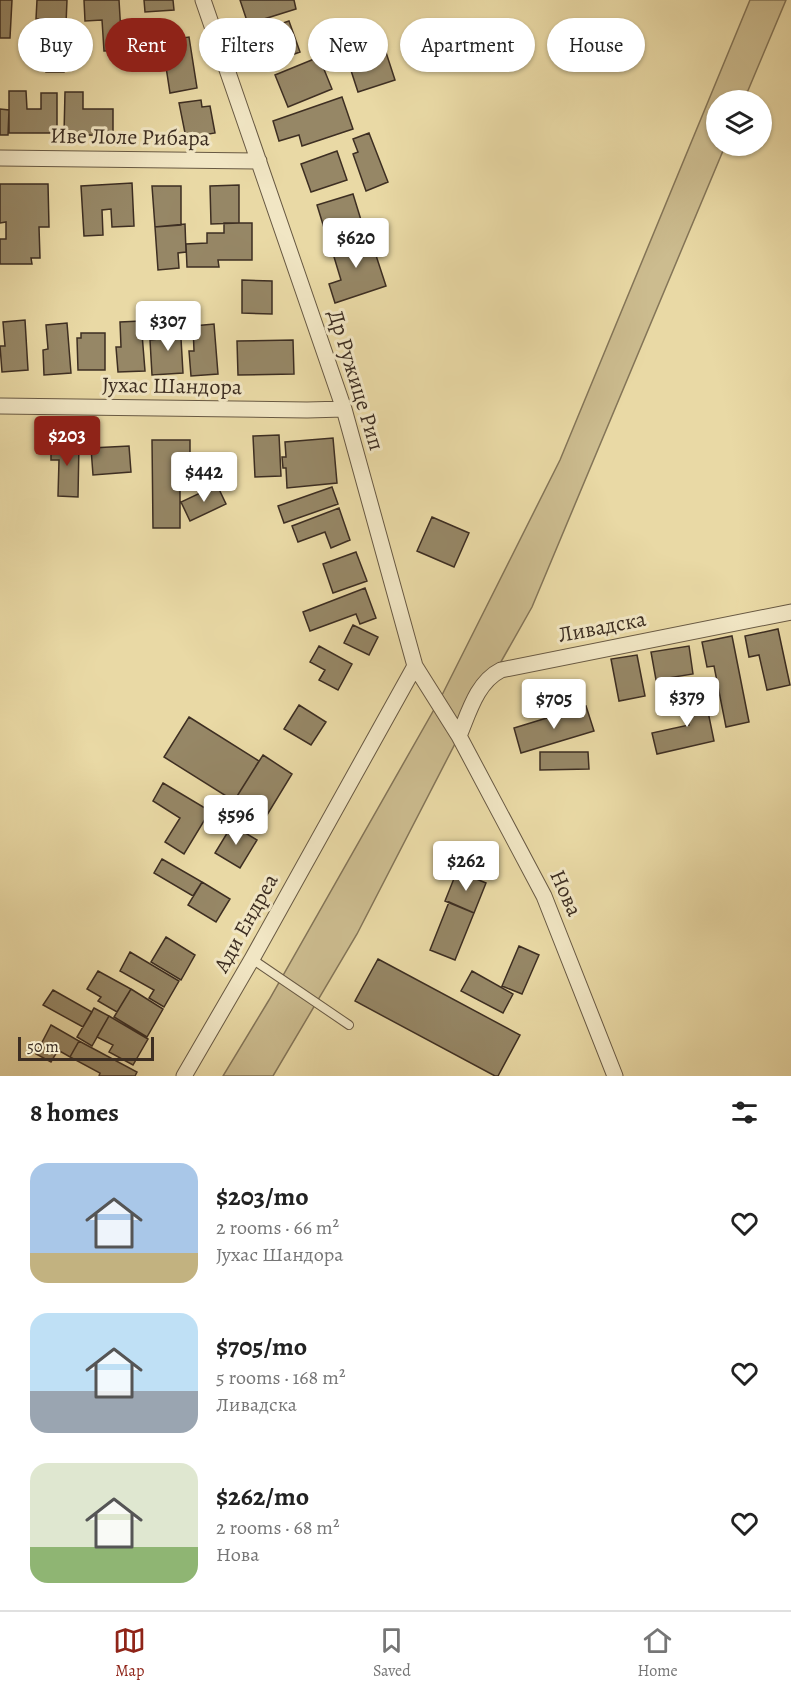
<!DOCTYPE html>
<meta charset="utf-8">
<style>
:root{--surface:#fff;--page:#f6f6f6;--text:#222;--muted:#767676;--line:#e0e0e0;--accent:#8f2418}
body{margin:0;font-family:Alegreya,serif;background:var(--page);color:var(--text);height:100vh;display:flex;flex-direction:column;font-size:22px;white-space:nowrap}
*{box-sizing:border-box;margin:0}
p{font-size:20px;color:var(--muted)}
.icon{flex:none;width:33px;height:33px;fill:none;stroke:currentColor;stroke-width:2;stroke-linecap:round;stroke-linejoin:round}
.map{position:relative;height:1076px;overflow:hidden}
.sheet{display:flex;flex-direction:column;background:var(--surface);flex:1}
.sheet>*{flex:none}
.hud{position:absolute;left:18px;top:18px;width:756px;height:54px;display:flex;gap:12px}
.fabs{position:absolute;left:706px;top:90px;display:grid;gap:12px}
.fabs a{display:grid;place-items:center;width:66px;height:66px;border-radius:50%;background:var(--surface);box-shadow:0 2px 4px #0004;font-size:30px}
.scale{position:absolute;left:18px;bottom:15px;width:136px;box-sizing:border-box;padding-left:6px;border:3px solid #3d2e22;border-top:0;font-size:16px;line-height:21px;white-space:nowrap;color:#3d2e22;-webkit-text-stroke:4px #f1e6c4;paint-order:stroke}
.price{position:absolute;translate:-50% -51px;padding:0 14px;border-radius:6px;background:#fff;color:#222;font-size:20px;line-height:39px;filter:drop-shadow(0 2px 3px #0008)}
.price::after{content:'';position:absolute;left:50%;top:36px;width:18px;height:14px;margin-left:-9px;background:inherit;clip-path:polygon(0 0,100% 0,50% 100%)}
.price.on{background:var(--accent);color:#fff}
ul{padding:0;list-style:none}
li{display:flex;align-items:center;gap:18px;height:150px;padding:0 30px}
li span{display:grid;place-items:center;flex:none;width:168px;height:120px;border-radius:18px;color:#555}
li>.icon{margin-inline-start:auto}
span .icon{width:72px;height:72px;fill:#fffc;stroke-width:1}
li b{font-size:26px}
h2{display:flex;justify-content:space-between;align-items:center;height:72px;padding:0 30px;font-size:26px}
.tag{padding:0 21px;border-radius:27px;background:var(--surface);box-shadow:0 2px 4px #0004;font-size:21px;line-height:54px}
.tag.on{background:var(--accent);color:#fff}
.menu{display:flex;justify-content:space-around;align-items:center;height:84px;border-top:2px solid var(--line);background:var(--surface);font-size:16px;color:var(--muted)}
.menu a{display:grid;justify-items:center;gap:3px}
.menu .on{color:var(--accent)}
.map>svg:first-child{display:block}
.green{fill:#ccbc8f;stroke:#847558;stroke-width:1.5}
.building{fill:#968766;stroke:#3d2e22;stroke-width:1.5}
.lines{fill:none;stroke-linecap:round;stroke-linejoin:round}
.lane-casing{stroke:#685943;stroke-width:10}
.street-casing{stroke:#685943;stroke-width:17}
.lane{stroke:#f1e6c4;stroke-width:8}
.street{stroke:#f1e6c4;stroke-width:15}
.labels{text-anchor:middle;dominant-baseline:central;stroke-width:6;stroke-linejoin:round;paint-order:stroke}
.street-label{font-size:22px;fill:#3d2e22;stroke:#f1e6c4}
</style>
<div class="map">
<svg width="791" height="1076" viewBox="0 0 791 1076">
<rect width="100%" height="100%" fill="#e9d9a5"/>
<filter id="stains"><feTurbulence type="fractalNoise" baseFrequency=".00333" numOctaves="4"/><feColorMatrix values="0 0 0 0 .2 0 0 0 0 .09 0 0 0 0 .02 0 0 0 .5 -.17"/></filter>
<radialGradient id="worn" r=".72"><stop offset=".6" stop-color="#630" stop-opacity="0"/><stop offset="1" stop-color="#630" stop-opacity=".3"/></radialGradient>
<path class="green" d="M750,0H786L744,100H717V146H725L532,607L459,736L357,934L273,1076H223L269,1000L440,699L560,460Z"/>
<path class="building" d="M0,0H12L10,38H0Z
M37,0H67L64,72H46L48,19H36Z
M84,0H119L122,50L104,51L102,20L85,21Z
M144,0H173L174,10L145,12Z
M240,0H294L296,9L248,24Z
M148,19L150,41L123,43L121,21Z
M289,21L300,52L261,66L250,34Z
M189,37L197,88L170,93L166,67L152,69L150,56L165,53L163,41Z
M381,37L395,80L358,92L344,49Z
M319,57L332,89L288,107L275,75Z
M9,91H26L27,109H41V93H57V133H9Z
M65,92H83V109H113V136L64,134Z
M342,97L353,129L302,146L299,135L279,141L273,121Z
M201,100L202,107L210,106L215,133L186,138L179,103Z
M0,109L9,110L8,135H0Z
M369,133L388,182L366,191L353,154L358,152L353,139Z
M337,151L347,180L311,192L301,164Z
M132,183L134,226L112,227L111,209L102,210L103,235L84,236L81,186Z
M0,184H48L49,227H39L40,258H31L32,264H0V239H6V222L0,223Z
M239,185V223L211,224L210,186Z
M152,186H181V225L155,227Z
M353,194L361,220L325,231L317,205Z
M224,223H252V260H218L219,267H187L186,244L207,243V233H224Z
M185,224L186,252L178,253L179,268L158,270L155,227Z
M369,234L386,286L335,303L329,284L341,280L331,247Z
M242,280L272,281V314L242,313Z
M25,320L28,370L2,372L0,346H5L3,322Z
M141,321L145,371L118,372L116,347H121L120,322Z
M180,321L183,373L152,375L150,340L167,338L166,322Z
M67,323L71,373L44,375L43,350L48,349L46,325Z
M214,324L218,374L191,376L189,351H194L193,326Z
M81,333H105V370H78L77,338H81Z
M293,340L294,374L238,375L237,341Z
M279,435L281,476L255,477L253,436Z
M333,438L337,483L287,488L286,468H283L282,457H286L285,442Z
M152,440H190V470L180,469V528H153Z
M51,442H79L78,497L58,496L59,460H51Z
M129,446L131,472L93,475L91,448Z
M217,485L226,504L190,521L181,502Z
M332,487L338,504L284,523L278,506Z
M339,508L350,540L331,548L325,532L298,542L292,526Z
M432,517L469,533L454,567L417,551Z
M356,552L367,581L333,593L323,564Z
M365,588L376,618L360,624L356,614L310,631L303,612Z
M353,625L378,637L369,655L344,643Z
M778,629L790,685L767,690L759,655L749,657L745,636Z
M732,636L749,722L726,727L714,666L707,667L702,642Z
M319,646L352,664L338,690L319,680L325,670L310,662Z
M689,646L693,674L656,680L651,652Z
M637,655L645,696L619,701L611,659Z
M704,692L714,741L657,754L652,733L689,725L683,697Z
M299,705L326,722L311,745L284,729Z
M586,706L594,731L521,753L514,728Z
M189,717L259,761L234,801L164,757Z
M540,752H588L589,769L540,770Z
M263,755L292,774L264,820L234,801Z
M163,783L210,811L184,854L165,842L180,818L153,801Z
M232,825L257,840L240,868L215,853Z
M162,859L202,882L193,896L154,873Z
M457,871L486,883L474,913L445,901Z
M202,882L230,899L216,922L188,905Z
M449,902L474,913L455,960L430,950Z
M166,937L195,955L181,980L151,962Z
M519,946L539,955L522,994L502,986Z
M130,952L179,981L164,1007L149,998L154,990L120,971Z
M378,959L520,1035L498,1076H495L355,1001Z
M98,971L131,989L117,1012L98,1001L101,997L87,989Z
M472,971L513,994L503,1013L461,991Z
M131,989L163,1009L147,1037L114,1017Z
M53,990L92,1012L83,1027L43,1005Z
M94,1008L109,1016L92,1046L77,1037Z
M109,1016L148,1039L133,1065L109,1052L113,1045L97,1037Z
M51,1025L79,1041L70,1057L58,1050L51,1062L36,1054Z
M79,1041L137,1072L135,1076H99L100,1073L70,1057Z"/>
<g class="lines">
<g class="lane-casing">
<path id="lane" d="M252,959L349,1025"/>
</g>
<g class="street-casing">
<path id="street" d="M203,0L344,409L415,666L459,736L544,896L615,1076
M0,158L259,161
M0,406L307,410L344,409
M459,736C469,712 477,682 501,670L791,612
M184,1076L252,959L415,666"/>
</g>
<use href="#lane" class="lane"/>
<use href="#street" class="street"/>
</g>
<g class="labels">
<g class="street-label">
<text transform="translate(130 137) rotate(1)">Иве Лоле Рибара</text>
<text transform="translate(356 380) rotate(73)">Др Ружице Рип</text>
<text transform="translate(172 386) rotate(1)">Јухас Шандора</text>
<text transform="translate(602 627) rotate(-11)">Ливадска</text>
<text transform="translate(566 893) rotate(66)">Нова</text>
<text transform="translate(246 923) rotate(-61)">Ади Ендреа</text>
</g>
</g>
<rect width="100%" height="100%" filter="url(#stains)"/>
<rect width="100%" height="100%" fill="url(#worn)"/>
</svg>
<div class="fabs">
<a><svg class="icon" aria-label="layers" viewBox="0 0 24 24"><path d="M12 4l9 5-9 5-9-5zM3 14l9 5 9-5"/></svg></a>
</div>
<div class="scale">50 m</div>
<b class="price" style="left:356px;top:269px">$620</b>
<b class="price" style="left:168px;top:352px">$307</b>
<b class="price on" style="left:67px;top:467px">$203</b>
<b class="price" style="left:204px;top:503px">$442</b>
<b class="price" style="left:687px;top:728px">$379</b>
<b class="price" style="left:554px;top:730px">$705</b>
<b class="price" style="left:236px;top:846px">$596</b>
<b class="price" style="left:466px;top:892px">$262</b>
<div class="hud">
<a class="tag">Buy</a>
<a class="tag on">Rent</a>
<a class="tag">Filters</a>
<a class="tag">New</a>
<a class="tag">Apartment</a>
<a class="tag">House</a>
</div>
</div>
<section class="sheet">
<h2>8 homes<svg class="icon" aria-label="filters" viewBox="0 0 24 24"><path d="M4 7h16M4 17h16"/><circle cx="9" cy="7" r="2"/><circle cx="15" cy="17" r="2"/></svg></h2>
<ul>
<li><span style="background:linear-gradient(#a9c7e8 75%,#c2b280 0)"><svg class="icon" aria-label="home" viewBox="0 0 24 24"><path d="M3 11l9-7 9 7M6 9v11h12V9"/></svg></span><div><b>$203/mo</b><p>2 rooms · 66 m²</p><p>Јухас Шандора</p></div><svg class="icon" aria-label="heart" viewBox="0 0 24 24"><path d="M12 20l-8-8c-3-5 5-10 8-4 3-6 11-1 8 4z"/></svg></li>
<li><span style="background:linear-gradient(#bfe0f5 65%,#9aa5b1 0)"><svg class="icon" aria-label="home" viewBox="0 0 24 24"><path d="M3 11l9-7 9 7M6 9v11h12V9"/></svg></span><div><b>$705/mo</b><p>5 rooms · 168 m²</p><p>Ливадска</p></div><svg class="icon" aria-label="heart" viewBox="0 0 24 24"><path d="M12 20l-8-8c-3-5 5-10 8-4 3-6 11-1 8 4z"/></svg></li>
<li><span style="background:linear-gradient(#dfe7d0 70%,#8fb573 0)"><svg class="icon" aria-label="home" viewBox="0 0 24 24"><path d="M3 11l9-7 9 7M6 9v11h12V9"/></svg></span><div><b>$262/mo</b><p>2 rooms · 68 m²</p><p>Нова</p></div><svg class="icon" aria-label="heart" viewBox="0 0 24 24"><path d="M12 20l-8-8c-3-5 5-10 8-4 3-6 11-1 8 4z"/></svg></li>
</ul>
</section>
<nav class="menu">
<a class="on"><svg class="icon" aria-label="map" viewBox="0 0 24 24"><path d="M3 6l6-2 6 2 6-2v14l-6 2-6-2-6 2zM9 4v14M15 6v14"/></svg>Map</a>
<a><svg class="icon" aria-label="saved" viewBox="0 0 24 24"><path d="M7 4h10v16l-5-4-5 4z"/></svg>Saved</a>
<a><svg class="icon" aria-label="home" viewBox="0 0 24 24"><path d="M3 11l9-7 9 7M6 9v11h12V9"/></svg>Home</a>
</nav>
